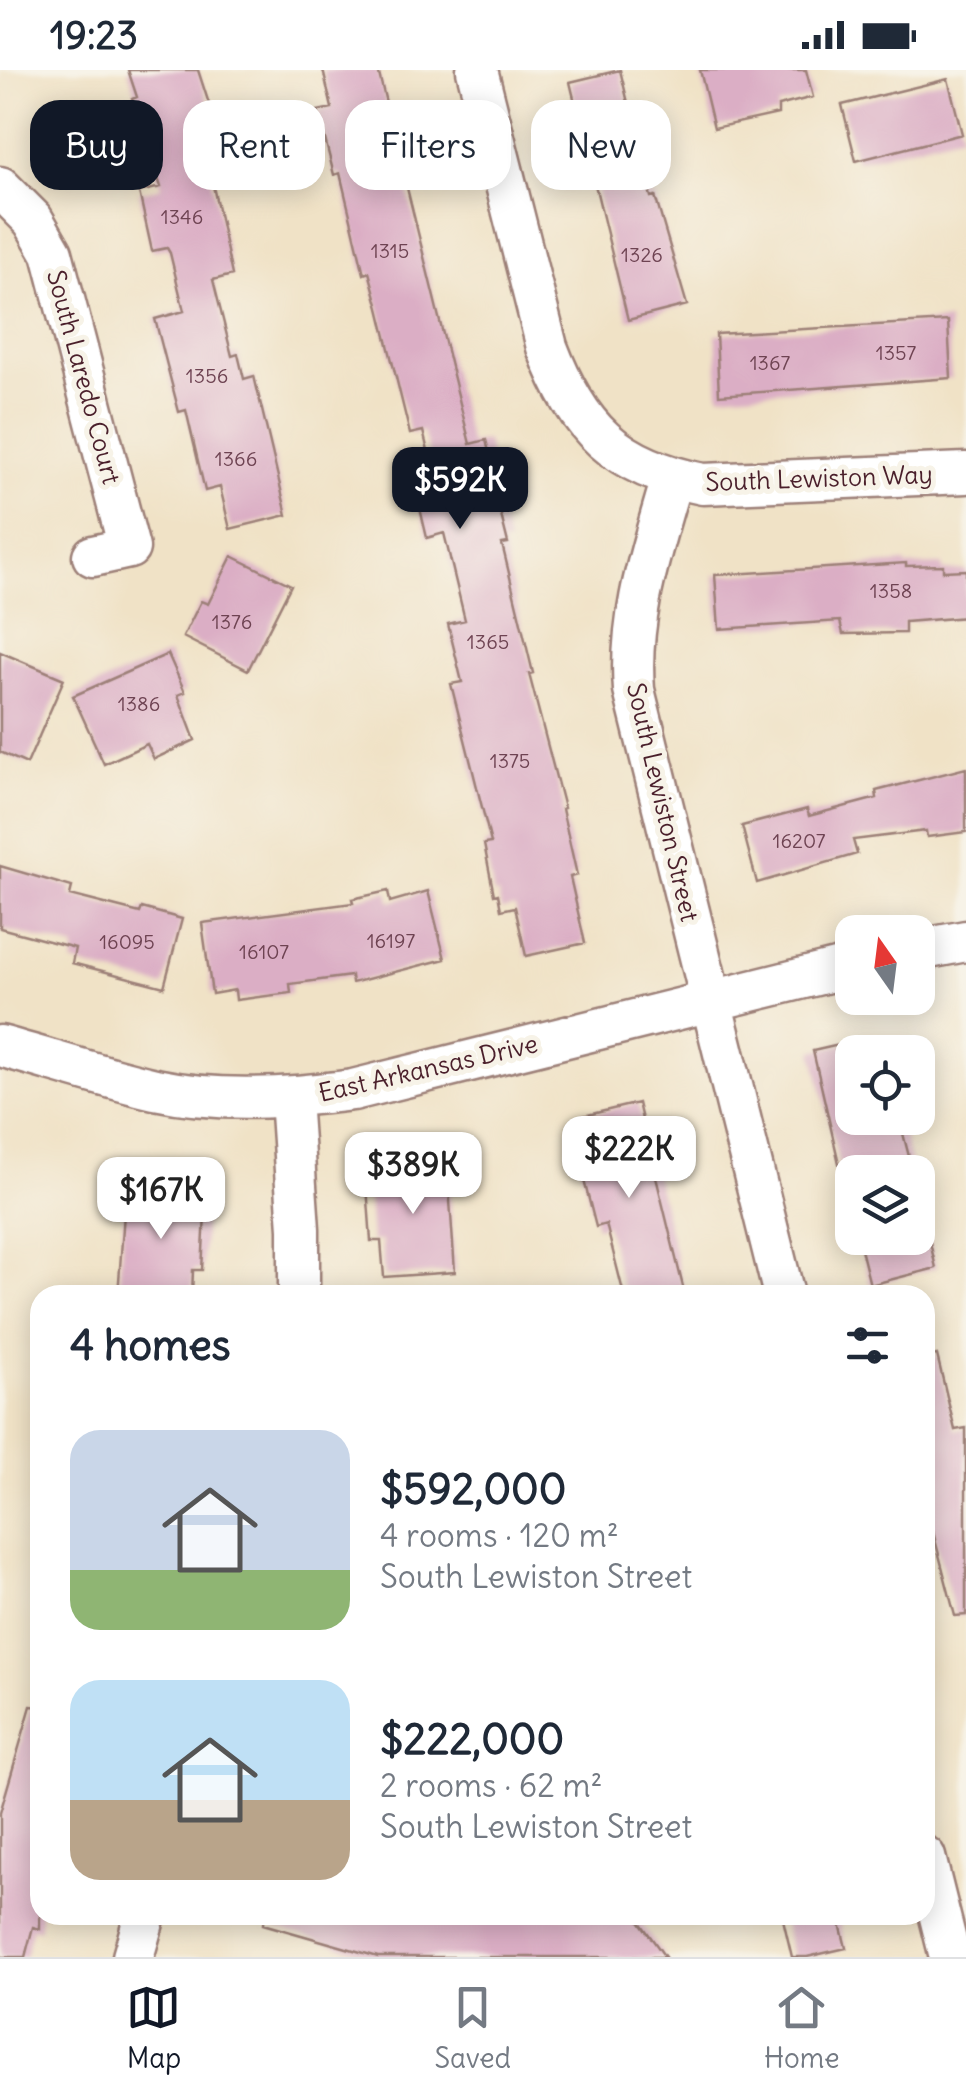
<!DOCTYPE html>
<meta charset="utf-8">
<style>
:root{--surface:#fff;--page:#f2f2f3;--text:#1f2937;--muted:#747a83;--line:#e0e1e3;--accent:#111827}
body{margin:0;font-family:Delius,sans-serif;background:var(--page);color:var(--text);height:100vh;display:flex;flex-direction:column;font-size:38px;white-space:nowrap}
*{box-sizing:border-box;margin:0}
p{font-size:32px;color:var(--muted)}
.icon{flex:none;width:55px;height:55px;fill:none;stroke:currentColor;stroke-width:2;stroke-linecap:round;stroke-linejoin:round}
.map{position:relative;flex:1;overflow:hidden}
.drawer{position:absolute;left:30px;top:1215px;width:905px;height:640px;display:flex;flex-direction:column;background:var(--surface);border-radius:30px;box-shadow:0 5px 25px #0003}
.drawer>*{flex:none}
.guide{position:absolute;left:30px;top:30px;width:908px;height:90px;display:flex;gap:20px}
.needle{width:65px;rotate:346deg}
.buttons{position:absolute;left:835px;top:845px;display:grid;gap:20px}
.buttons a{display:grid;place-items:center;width:100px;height:100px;border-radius:20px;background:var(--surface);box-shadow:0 5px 25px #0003;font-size:50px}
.price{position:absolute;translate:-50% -85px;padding:0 22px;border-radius:20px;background:#fff;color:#222;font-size:32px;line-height:65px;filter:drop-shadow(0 2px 5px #0008)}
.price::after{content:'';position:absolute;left:50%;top:60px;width:30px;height:22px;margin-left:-15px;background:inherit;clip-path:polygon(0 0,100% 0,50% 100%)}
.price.on{background:var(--accent);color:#fff}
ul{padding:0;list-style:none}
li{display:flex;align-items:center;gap:30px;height:250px;padding:0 40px}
li span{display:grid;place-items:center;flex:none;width:280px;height:200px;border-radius:30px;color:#555}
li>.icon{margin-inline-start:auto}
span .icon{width:120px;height:120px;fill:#fffc;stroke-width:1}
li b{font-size:42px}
h2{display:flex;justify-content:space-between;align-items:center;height:120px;padding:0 40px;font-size:42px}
.pill{padding:0 35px;border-radius:30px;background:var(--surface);box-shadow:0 5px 25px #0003;font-size:35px;line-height:90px}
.pill.on{background:var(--accent);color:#fff}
.status{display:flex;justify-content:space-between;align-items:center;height:70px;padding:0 50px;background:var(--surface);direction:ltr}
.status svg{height:28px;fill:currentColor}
.dock{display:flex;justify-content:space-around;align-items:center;height:140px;border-top:2px solid var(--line);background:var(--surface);font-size:28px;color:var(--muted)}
.dock a{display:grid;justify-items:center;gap:5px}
.dock .on{color:var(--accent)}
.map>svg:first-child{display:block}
.building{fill:#dbaec5}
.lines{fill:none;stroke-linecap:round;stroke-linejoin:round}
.street-casing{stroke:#9d8078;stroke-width:45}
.street{stroke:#fff;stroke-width:40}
.labels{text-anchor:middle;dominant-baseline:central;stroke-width:10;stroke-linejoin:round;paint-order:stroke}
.number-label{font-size:20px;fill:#6e4352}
.street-label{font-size:25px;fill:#4a1f2b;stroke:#f7f3e8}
</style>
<div class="status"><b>19:23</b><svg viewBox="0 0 49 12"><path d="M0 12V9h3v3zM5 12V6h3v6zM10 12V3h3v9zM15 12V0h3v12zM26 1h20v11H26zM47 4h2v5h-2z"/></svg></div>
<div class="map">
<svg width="966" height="1887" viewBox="0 0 966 1887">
<rect width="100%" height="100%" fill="#f7f3e8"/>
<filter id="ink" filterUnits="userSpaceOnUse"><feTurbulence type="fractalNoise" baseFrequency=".01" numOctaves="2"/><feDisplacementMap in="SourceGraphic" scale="20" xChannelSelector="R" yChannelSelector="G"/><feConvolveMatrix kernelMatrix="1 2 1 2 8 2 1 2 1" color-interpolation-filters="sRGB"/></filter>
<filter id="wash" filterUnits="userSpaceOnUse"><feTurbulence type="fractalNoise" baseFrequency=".0048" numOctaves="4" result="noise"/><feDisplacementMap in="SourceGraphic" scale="40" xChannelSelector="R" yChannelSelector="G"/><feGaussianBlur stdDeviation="2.25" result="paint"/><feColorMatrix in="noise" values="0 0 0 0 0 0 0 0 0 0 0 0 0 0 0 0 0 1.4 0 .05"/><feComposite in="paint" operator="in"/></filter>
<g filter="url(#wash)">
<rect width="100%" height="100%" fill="#f0e2c6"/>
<g id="blocks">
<path class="building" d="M128,0H198L213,46L209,47L216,80L206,83L232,205L213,210L232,286L238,284L244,309L254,306L287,445L230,459L220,417L205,421L186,340L179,342L155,249L184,241L170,183L167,178L152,181L139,122L161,117L132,29L137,27Z
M323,0H378L470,374L486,370L503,437H499L508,473L502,474L533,603L529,604L564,738L562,739L577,805L570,807L585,873L526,886L515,837L501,840L498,824L494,825L484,774L491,773L451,614L462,612L448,554L465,550L444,463L427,468L419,434L440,429L423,361L410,364L379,238L369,202L364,204L340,103L334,105L318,41L332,38Z
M620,0L651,127L655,126L687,235L628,250L570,12Z
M700,0H806L813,27L778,36V44L714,58Z
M948,9L962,64L856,91L842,35Z
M948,251L951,308L719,325L716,264Z
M232,486L291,515L248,600L183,567L201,531L208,534Z
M906,493V496L943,495V501L966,500V547L905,552V563L843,564L840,551L719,559L715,505Z
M0,582L64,609L27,694L0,682Z
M168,584L185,622L178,625L195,670L154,689L147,674L104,694L73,626Z
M966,698V762L927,767L926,761L853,770L857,784L757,813L742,756L807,739L809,746L877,728L876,721Z
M0,796L72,817L70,825L140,843L142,838L182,849L164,917L72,893L75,878L0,858Z
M388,821L390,832L428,821L445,889L352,913L351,906L290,914L291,923L236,930L235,920L212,924L202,853L353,833L352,829Z
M852,972V1048H899L913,1102H841L813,981Z
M638,1033L654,1099L685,1225H624L606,1154L596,1157L578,1087L589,1084L579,1047Z
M447,1088L455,1202L384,1207L381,1171H371L367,1116L377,1115L375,1093Z
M126,1116L199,1122L197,1144H205L202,1200H193L192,1225H118Z
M867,1168H929L936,1198L870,1215L860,1175L869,1173Z
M937,1285L955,1360L966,1358V1545L955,1546L925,1431V1287Z
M31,1636L40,1637V1859L33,1857L25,1887H0V1743Z
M264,1845H635L665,1887H378L263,1854Z
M782,1845H838L846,1878L807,1887H792Z"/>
</g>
</g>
<g filter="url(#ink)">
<use href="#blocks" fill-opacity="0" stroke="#9d8078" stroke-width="2.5"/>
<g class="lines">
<g class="street-casing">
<path id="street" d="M477,0L547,277C578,359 616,397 703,414L966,403
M0,117L33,150L52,183L129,478L93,486
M672,408C652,479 628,546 634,620L784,1225
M918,880L966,871
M0,976C51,990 103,1007 155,1019C221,1033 288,1028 353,1020L852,896
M290,1028L299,1159V1225
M925,1787L950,1887
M133,1887L145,1845"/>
</g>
<use href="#street" class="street"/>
</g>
</g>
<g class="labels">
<g class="number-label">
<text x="182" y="146">1346</text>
<text x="390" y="180">1315</text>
<text x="642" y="184">1326</text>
<text x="896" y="282">1357</text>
<text x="770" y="292">1367</text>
<text x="207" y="305">1356</text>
<text x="236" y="388">1366</text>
<text x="891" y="520">1358</text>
<text x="232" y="551">1376</text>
<text x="488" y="571">1365</text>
<text x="139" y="633">1386</text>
<text x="510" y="690">1375</text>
<text x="799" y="770">16207</text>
<text x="391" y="870">16197</text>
<text x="127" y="871">16095</text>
<text x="264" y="881">16107</text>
</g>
<g class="street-label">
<text transform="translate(84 307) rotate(75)">South Laredo Court</text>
<text transform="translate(819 408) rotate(-2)">South Lewiston Way</text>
<text transform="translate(663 732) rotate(77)">South Lewiston Street</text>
<text transform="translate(428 998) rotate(-13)">East Arkansas Drive</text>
</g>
</g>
</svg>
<div class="buttons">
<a><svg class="needle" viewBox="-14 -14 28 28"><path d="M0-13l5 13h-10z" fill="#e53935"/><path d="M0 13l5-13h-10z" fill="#747a83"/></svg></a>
<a><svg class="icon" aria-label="locate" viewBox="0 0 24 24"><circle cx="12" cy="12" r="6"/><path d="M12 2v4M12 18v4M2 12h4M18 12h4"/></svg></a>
<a><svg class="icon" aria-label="layers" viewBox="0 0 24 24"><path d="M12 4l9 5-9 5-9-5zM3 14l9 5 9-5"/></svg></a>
</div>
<b class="price on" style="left:460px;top:462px">$592K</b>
<b class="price" style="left:629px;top:1131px">$222K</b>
<b class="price" style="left:413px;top:1147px">$389K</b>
<b class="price" style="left:161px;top:1172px">$167K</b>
<div class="guide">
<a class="pill on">Buy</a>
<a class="pill">Rent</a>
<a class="pill">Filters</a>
<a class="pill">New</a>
</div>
<section class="drawer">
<h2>4 homes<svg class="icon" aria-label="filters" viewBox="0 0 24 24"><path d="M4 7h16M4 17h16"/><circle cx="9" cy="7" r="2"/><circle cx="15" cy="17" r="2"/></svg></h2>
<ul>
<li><span style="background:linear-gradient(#c9d6e8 70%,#8fb573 0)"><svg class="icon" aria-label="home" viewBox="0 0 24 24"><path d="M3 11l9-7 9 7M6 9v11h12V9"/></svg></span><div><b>$592,000</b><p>4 rooms · 120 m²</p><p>South Lewiston Street</p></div></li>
<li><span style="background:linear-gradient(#bfe0f5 60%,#b9a48a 0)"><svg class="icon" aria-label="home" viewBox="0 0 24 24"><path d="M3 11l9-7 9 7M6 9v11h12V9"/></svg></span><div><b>$222,000</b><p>2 rooms · 62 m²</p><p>South Lewiston Street</p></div></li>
</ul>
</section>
</div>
<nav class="dock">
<a class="on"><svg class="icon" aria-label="map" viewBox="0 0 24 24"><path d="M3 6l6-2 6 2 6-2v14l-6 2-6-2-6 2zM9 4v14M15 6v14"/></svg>Map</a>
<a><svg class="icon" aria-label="saved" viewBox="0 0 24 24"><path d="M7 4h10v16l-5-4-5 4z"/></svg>Saved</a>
<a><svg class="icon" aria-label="home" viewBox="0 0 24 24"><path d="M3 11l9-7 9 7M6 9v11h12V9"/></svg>Home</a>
</nav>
